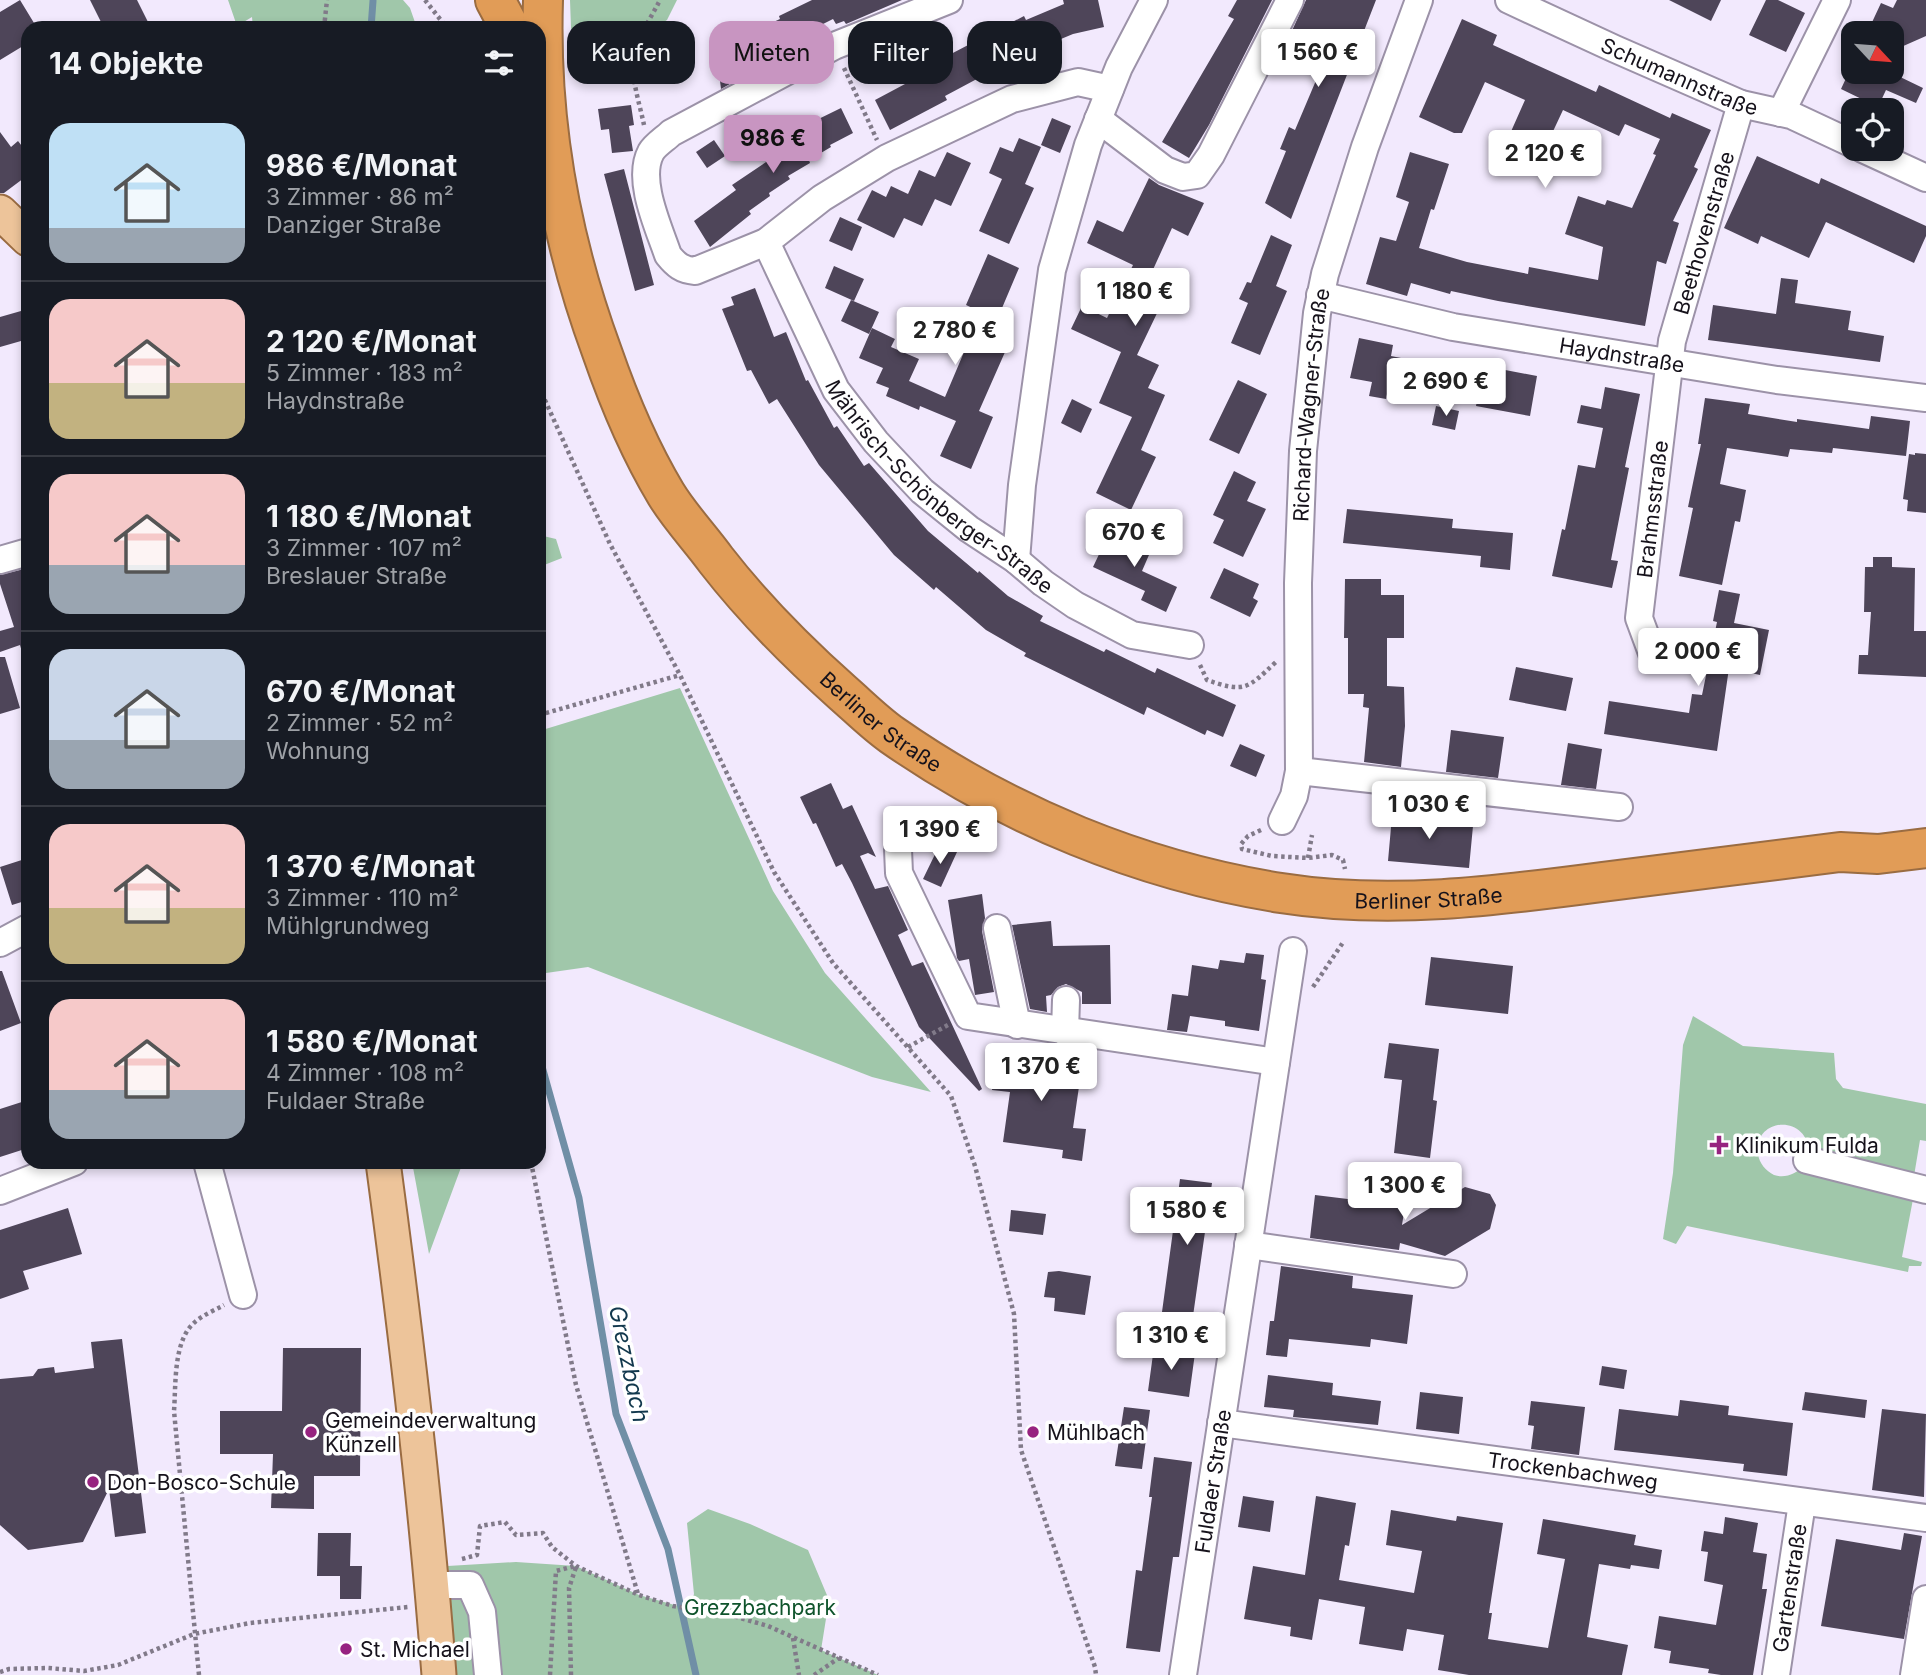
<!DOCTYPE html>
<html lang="de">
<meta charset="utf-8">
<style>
:root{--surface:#171b24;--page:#20242c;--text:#f1f3f6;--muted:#9ea1a6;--line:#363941;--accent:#c895c1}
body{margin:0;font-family:Inter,sans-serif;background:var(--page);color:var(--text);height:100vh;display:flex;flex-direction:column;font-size:26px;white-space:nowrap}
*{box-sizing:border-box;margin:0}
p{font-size:23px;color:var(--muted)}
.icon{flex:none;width:38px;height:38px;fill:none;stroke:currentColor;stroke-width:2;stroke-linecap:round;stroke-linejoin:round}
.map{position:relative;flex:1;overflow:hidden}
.details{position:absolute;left:21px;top:21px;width:525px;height:1148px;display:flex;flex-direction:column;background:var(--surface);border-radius:21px;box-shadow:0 4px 10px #0003}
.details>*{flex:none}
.banner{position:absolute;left:567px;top:21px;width:665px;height:63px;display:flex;gap:14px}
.needle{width:46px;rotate:116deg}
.controls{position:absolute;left:1841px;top:21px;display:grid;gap:14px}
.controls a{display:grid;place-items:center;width:63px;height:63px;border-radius:14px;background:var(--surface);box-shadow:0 4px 10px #0003;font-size:35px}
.price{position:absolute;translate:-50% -60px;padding:0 16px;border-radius:7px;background:#fff;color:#222;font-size:23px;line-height:46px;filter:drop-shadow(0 2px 4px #0008)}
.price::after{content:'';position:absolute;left:50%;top:42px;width:21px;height:16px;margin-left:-10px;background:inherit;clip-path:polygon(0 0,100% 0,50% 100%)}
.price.current{background:var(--accent);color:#111}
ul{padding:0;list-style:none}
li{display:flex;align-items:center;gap:21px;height:175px;padding:0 28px}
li+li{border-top:2px solid var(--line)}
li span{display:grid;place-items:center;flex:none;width:196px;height:140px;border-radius:21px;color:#555}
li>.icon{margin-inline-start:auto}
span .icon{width:84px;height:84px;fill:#fffc;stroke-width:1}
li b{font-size:30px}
h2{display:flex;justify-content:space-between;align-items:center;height:84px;padding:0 28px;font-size:30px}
.pill{padding:0 24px;border-radius:21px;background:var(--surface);box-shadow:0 4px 10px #0003;font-size:24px;line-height:63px}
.pill.current{background:var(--accent);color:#111}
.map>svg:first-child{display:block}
.green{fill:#a0c7aa}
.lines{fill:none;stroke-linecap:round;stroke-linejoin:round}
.stream{stroke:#708fa6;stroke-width:7}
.building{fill:#4e4559}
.minor-casing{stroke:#9c92a8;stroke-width:30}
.major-casing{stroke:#9a6c42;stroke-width:37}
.highway-casing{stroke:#9a6c42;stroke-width:42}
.path{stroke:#817a89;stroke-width:4.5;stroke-dasharray:3.5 3.5;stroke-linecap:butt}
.minor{stroke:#fff;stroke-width:26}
.major{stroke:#edc49a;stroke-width:33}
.highway{stroke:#e19c57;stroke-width:38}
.poi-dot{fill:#972380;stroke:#fff;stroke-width:2.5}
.labels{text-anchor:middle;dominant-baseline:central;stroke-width:7;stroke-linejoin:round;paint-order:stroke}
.street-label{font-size:21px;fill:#16121b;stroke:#fff}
.poi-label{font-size:21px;fill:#16121b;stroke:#fff;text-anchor:start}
.park-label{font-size:21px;fill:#0f542c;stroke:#fff}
.water-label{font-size:23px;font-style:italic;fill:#12384d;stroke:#fff}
</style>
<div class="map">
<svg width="1926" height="1675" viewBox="0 0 1926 1675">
<rect width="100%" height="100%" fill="#f2e9fd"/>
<path class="green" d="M228,0H403L410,8L417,28H253L252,17L237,26Z
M570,0H677L667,20L637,39L572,56Z
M539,535L556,539L562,558L539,567Z
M680,688L773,891L825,973L931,1092L872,1077L588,967L539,974V731Z
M1693,1016L1743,1046L1834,1053L1836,1079L1843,1088L1926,1104V1141L1920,1140L1913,1182L1809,1154C1809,1113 1753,1117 1758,1154C1759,1163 1766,1171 1774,1175C1786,1179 1796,1173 1804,1166L1914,1194L1902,1257L1922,1262L1921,1266H1909L1908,1272L1687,1226L1676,1244L1663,1239L1673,1173L1683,1045Z
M412,1162H463L429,1254Z
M708,1509L750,1524L808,1550L829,1600L821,1650L878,1675H439L431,1567L516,1562L576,1566L639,1595L689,1609L694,1594L687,1523Z"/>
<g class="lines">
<path class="stream" d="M371,28L373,1
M539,1056L579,1198L616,1414L668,1549L696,1675"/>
</g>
<path class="building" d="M20,0L34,23L28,27V43L0,60V12Z
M90,0H137L151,28H104Z
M812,0H902L846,24L844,21L836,24L833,19L803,34L805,38L790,44L792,48L766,60L767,63L721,89L717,56L731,50L729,47L756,34L754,31L780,19L779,16Z
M1063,0H1098L1104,27L1073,34L1020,56L945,96L947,100L890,130L875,100L905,84L903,80L926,67L1024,16L1026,20L1064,4Z
M1237,0H1272L1209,125L1189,158L1162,142L1234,19L1228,16Z
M1306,0H1376L1291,219L1265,203L1286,151L1280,149L1289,127L1295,130L1320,71L1309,67L1317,48L1290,35Z
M1669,0H1721L1711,21Z
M1766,0H1778L1805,13L1786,52L1749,35Z
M1897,0H1926V36L1892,51V33H1867L1881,3L1893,8Z
M1462,19L1497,35L1493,45L1596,92L1599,85L1670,118L1672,113L1711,130L1694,167L1698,169L1673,221L1679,223L1666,264L1657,261L1645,326L1498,301L1451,291L1450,294L1411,283L1407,296L1366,284L1380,237L1396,241L1409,202L1396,197L1410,152L1449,164L1434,210L1431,209L1419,248L1467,262L1528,274L1529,267L1598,280L1603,247L1565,234L1578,196L1605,205L1607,200L1632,208L1656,155L1653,154L1660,139L1625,124L1619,136L1563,110L1548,142L1554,145L1542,173L1501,154L1525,100L1485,82L1462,133H1454L1419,117Z
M624,51L626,72L594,75L592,55Z
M1843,72H1895L1894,74L1923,88L1916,103L1886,90L1878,107L1841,89L1848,74Z
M631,105L634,125L629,126L633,151L612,153L609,129L601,130L598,109Z
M841,108L853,133L830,145L831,147L809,160L810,163L788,176L790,179L769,193L770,196L749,211L751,214L710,247L694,221L736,190L732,185L775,156L773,153L796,139L792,132Z
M1052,118L1071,126L1060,153L1041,145Z
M0,132L11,147L18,141L28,154V175L4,193H0Z
M1019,138L1041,147L1025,184L1034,188L1009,244L979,231L1002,179L989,173L1000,147L1013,152Z
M714,140L725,156L707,168L696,152Z
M947,152L971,163L951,206L935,199L922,226L904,218L894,238L857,220L872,190L886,197L891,186L908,194L919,170L935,177Z
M1757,156L1819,184L1821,178L1926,226V236L1914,263L1826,222L1809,258L1761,236L1758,244L1724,228Z
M624,169L654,285L635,291L604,174Z
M1149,178L1159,185L1204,203L1188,236L1172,228L1151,274L1171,284L1137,355L1159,365L1148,388L1165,395L1141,450L1156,457L1131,510L1096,493L1132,417L1099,403L1121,352L1071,329L1082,306L1107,318L1133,265L1087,243L1097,220L1123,232Z
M840,217L862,227L852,251L829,241Z
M1271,235L1292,245L1276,286L1287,291L1260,355L1231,343L1248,303L1239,299L1247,282L1251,283Z
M988,254L1019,268L994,327L1002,330L998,338L1009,343L979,411L993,417L971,469L940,456L956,421L920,406L919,410L886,396L889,388L876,383L883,368L859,358L872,328L895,339L891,347L919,359L909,381L945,397L981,312L966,305Z
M834,266L864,279L854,301L825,288Z
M1781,278L1798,280L1795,303L1851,311L1848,330L1884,336L1880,362L1708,340L1713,305L1776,314Z
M755,288L774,337L786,332L806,381L808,380L834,428L837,426L864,466L869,463L928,531L978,573L979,571L1008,596L1043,616L1040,621L1104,652L1106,649L1155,673L1157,668L1236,705L1223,737L1207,730L1205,735L1147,707L1144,715L1024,656L1026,653L986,630L936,587L934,590L894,555L819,465L777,399L769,404L751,370L747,371L722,309L734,305L731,297Z
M851,300L879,312L869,334L841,321Z
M28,309V339L0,347V317Z
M1359,338L1393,345L1391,356L1426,363L1422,385L1390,379L1386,399L1369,396L1372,382L1350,378Z
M1500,369L1537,376L1530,416L1476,406L1479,389L1495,392Z
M1238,380L1267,394L1239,454L1209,440Z
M1605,387L1640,394L1625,467L1629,468L1611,560L1618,561L1612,588L1552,576L1562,529L1565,530L1578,465L1595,468L1603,428L1577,423L1581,405L1601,409Z
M1705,398L1750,404L1748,414L1797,422V419L1869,429L1871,416L1910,421L1906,456L1833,448L1832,453L1790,449L1788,457L1727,448L1720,484L1746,490L1740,522L1735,521L1722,585L1679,576L1693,508L1688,507L1701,444H1698Z
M1072,399L1092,409L1081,433L1061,423Z
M1436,406L1459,411L1455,430L1432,425Z
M1915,453L1926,454V513L1907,511L1908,500L1903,499L1909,454L1915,455Z
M1234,471L1256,482L1247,501L1266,509L1243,557L1213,543L1224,520L1213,515Z
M1347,509L1453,519L1452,528L1513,533L1510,570L1480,567L1481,556L1343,543Z
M1111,529L1152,548L1142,571L1177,587L1166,612L1141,600L1145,591L1093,567Z
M1873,557H1892V567L1915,568L1914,631H1926V677L1858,674L1859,655H1868L1871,612H1864L1865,567H1873Z
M28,568V659H24L20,645L0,652V631L14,627L0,584V575Z
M1224,568L1259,584L1253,598L1258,601L1250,617L1210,598Z
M1345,579H1381V595H1404V638H1387V686L1404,687L1405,726L1401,767L1364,762L1369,708L1363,707L1364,694H1348V638H1344Z
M1719,590L1740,594L1734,623L1769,630L1760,675L1729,668L1717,751L1604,734L1609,701L1689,713L1692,694L1702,695L1717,622L1713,621Z
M0,657H5L20,708L0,714Z
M1516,667L1573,678L1566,711L1509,700Z
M1451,730L1504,737L1498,778L1446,772Z
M1568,743L1602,749L1596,789L1561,785Z
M1240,744L1265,755L1256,777L1230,766Z
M831,783L843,809L852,805L876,857L868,853L860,856L875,889L888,886L908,930L898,935L912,966L923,962L982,1089L979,1091L919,1027L852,883L842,864L836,867L816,823L813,824L800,797Z
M1403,810L1440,813V820L1447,821V823L1473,826L1469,868L1388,861L1392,816L1403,817Z
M940,844L957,852L941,887L923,879Z
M28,858V900L12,905L0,867Z
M982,894L985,918L982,931L994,992L975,995L969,959L959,961L957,958L948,900Z
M1051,921L1053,946L1110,945L1111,1004H1082V992L1066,984L1058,987L1051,995L1046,996L1047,1012L1030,1009L1012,925Z
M1246,953L1264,955L1261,979L1266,980L1259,1031L1225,1026V1021L1190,1016L1187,1032L1167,1030L1172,994L1188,996L1192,965L1218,969L1220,960L1244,963Z
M1431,957L1513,966L1508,1014L1425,1005Z
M0,971H2L21,1023L0,1031Z
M1389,1043L1439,1049L1433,1100L1437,1101L1430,1158L1394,1153L1402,1080L1384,1078Z
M997,1052L1082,1066L1073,1128L1086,1129L1082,1161L1062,1158L1063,1150L1003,1142L1010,1092L992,1090Z
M28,1100V1148L0,1157V1109Z
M1180,1179L1212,1183L1193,1316L1162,1312Z
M1465,1187L1490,1194L1496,1205L1490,1229L1445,1256L1400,1243L1399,1250L1310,1238L1315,1195L1405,1206L1402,1225Z
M68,1208L82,1254L23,1271L29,1289L0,1299V1230Z
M1011,1210L1046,1214L1043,1235L1009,1231Z
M1281,1266L1353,1276L1352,1288L1413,1295L1407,1344L1371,1339L1370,1347L1289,1339L1287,1357L1266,1355L1270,1321H1274Z
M1059,1271L1091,1276L1085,1315L1054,1311L1055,1298L1044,1297L1048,1272Z
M122,1339L146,1533L115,1537L109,1489L83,1542L28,1550L0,1525V1379L33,1376L38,1369L54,1367L55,1373L94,1368L91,1342Z
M1154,1347L1195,1353L1189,1397L1148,1391Z
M283,1348H361L360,1476H314V1509L271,1508L273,1454H220V1411H282Z
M1602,1366L1627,1370L1624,1389L1599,1385Z
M1268,1375L1333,1383L1332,1395L1381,1401L1378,1425L1293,1417L1294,1410L1264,1407Z
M1420,1392L1463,1397L1459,1434L1416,1429Z
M1805,1392L1867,1400L1865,1418L1802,1410Z
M1680,1400L1729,1406L1728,1415L1793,1423L1787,1476L1743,1471L1744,1464L1614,1450L1619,1409L1678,1416Z
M1531,1401L1585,1407L1579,1455L1531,1449L1534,1426L1528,1425Z
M1124,1407L1150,1410L1142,1469L1115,1466Z
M1882,1409L1926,1414L1924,1497L1872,1490Z
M1154,1457L1192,1462L1179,1557H1173L1160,1652L1126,1648L1136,1570L1142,1571L1152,1497H1149Z
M1243,1496L1274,1501L1270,1532L1238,1527Z
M1316,1496L1356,1503L1349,1546L1345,1545L1339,1580L1414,1593L1422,1551L1386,1545L1391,1510L1456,1521L1457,1516L1503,1523L1489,1613H1492L1488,1639L1548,1648L1565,1559L1537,1554L1543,1519L1636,1535L1634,1545L1662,1550L1659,1569L1631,1565L1630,1569L1599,1564L1587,1637L1628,1645L1622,1675H1469L1438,1670L1444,1635L1407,1629L1403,1651L1359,1644L1365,1607L1319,1599L1312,1640L1290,1636L1291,1627L1244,1619L1253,1566L1305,1575Z
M1725,1517L1758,1523L1753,1552L1767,1554L1762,1589H1767L1753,1675H1721L1708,1673L1709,1669L1669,1663L1671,1651L1654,1648L1659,1616L1716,1625L1723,1585L1704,1581L1708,1552L1701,1551L1704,1531L1723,1534Z
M318,1533H351L350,1566H362L361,1599H340V1576H317Z
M1904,1533L1922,1536L1904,1639L1821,1626L1836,1539L1901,1550Z"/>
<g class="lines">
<g class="minor-casing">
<g id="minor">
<path d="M949,0L834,46L671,133C665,139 655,145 651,152C636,180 659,228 668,255C676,265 682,270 695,271L766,242L822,198L887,158L1012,99L1078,82L1110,89"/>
<path id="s1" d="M1509,0L1615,49L1741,104L1791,115L1853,144"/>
<path d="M1781,113L1837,0"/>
<path d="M1098,119L1165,170L1183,177L1197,175L1211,155L1290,0"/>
<path d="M1863,149L1926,178"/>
<path id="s2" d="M766,242L836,390L876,442L922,491L969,529L1016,560L1043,583L1075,605L1132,635L1190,645"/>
<path id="s3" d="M1320,295L1453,327L1777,380L1926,398"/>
<path d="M0,560L28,552"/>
<path d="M1016,560L1022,485L1052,270L1088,145L1119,67L1154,0"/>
<path id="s4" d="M1652,653L1639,618L1672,341L1741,104"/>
<path d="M1299,771L1619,807"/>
<path id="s5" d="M1282,821L1294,796L1299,771L1298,583L1303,451L1317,313L1325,274L1365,147L1419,0"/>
<path d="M907,822L898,849L899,873L968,1016L1276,1062"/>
<path d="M997,928L1017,1025"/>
<path d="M0,943L28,928"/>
<path d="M1065,1032L1066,1000"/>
<path d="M1807,1160L1926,1190"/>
<path d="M207,1162L243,1295"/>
<path d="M0,1191L74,1162"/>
<path d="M1248,1245L1453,1274"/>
<path id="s6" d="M1221,1423L1926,1518"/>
<path d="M432,1585H470L482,1612L488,1675"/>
<path id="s7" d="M1183,1675L1293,951"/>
<path id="s8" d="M1776,1675L1802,1503"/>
<path d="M1914,1675L1926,1599"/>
</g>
</g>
<g class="major-casing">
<path id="major" d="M0,212L28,239
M383,1162C406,1333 426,1503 439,1675"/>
</g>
<g class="highway-casing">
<g id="highway">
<path d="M495,0L510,28"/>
<path id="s9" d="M543,0C539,122 560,238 602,352C619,401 639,449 666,494C680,517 700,538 716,560C754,609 797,652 843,693C859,707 875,723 892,735C1008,816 1142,871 1281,893C1389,910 1496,896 1602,882C1681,872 1761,862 1840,852L1878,854L1926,848"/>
</g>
</g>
<path class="path" d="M425,0L447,28
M324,28L327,0
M844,68L877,140
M644,125C639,100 627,69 637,44C643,29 653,14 660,0
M539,387L610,544L680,675L774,872L833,963L951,1096L975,1166L1014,1314L1021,1450L1095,1667L1096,1675
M1200,665L1207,680C1245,693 1247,689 1276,662
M539,715L680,675
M1261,830L1248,836L1241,844L1242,849L1272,856L1308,858L1332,855L1343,860L1345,869
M1308,858L1312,835
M1313,987L1344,941
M908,1047L948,1025
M531,1162L576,1385L638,1594
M462,1559L477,1555L480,1526L505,1522L516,1535L543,1533L552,1547L576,1566L639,1595L673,1606L733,1616L768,1626L878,1675
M793,1638L799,1675
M0,1672L9,1669L48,1668L84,1671L118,1665L194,1634L250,1623L408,1607
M199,1675L174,1411C176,1385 173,1340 195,1322C203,1315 215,1310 224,1305
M550,1675L556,1571L575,1566
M571,1675L569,1588L576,1567
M814,1675L839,1658"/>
<use href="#minor" class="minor"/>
<use href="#major" class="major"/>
<use href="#highway" class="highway"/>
</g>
<g class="poi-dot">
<path d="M1715.5 1134.5h7v7h7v7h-7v7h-7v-7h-7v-7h7z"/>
<circle cx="311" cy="1432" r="7"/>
<circle cx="1033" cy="1432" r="7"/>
<circle cx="93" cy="1482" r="7"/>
<circle cx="346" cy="1649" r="7"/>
</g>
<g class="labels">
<g class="street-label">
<text stroke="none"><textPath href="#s1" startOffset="187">Schumannstraße</textPath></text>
<text stroke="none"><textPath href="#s4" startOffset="429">Beethovenstraße</textPath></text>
<text stroke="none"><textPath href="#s3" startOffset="308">Haydnstraße</textPath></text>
<text stroke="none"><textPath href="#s5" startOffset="420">Richard-Wagner-Straße</textPath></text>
<text stroke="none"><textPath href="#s2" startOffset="306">Mährisch-Schönberger-Straße</textPath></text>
<text stroke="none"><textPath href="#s4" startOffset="147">Brahmsstraße</textPath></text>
<text stroke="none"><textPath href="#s9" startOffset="830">Berliner Straße</textPath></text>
<text stroke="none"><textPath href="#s9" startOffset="1418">Berliner Straße</textPath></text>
<text stroke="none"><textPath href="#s6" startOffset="355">Trockenbachweg</textPath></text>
<text stroke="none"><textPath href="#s7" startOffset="196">Fuldaer Straße</textPath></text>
<text stroke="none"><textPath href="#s8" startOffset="88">Gartenstraße</textPath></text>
</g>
<g class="poi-label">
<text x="1735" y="1145">Klinikum Fulda</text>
<text x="325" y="1420">Gemeindeverwaltung<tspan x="325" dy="24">Künzell</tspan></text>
<text x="1047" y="1432">Mühlbach</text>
<text x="107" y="1482">Don-Bosco-Schule</text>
<text x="360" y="1649">St. Michael</text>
</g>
<g class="park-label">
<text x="760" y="1607">Grezzbachpark</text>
</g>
<g class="water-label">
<text transform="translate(629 1364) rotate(78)">Grezzbach</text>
</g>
</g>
</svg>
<div class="controls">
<a><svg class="needle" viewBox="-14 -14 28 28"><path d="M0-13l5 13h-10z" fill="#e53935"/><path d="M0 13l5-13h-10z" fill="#9ea1a6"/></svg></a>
<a><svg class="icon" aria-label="locate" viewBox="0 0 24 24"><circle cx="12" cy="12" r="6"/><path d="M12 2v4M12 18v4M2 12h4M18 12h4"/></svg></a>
</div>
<b class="price" style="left:1318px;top:89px">1 560 €</b>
<b class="price current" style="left:773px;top:175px">986 €</b>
<b class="price" style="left:1545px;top:190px">2 120 €</b>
<b class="price" style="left:1135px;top:328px">1 180 €</b>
<b class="price" style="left:955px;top:367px">2 780 €</b>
<b class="price" style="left:1446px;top:418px">2 690 €</b>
<b class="price" style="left:1134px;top:569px">670 €</b>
<b class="price" style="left:1698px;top:688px">2 000 €</b>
<b class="price" style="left:1429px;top:841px">1 030 €</b>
<b class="price" style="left:940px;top:866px">1 390 €</b>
<b class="price" style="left:1041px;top:1103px">1 370 €</b>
<b class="price" style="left:1405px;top:1222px">1 300 €</b>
<b class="price" style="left:1187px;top:1247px">1 580 €</b>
<b class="price" style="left:1171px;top:1372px">1 310 €</b>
<div class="banner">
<a class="pill">Kaufen</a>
<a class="pill current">Mieten</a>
<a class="pill">Filter</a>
<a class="pill">Neu</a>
</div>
<section class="details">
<h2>14 Objekte<svg class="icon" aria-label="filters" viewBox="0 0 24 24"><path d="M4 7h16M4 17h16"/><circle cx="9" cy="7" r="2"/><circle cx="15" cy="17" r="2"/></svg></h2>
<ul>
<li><span style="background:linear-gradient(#bfe0f5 75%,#9aa5b1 0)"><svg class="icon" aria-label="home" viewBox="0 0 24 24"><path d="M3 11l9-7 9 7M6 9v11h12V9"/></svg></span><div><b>986 €/Monat</b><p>3 Zimmer · 86 m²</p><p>Danziger Straße</p></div></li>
<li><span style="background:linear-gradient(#f6c9c9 60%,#c2b280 0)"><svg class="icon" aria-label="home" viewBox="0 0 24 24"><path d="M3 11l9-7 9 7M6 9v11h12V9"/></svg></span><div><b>2 120 €/Monat</b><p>5 Zimmer · 183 m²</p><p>Haydnstraße</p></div></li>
<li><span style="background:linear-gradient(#f6c9c9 65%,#9aa5b1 0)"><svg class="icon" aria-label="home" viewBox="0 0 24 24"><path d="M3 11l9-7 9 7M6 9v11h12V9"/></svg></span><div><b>1 180 €/Monat</b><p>3 Zimmer · 107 m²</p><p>Breslauer Straße</p></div></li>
<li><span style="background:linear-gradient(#c9d6e8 65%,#9aa5b1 0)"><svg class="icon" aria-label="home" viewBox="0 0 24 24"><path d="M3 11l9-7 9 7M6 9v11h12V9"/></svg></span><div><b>670 €/Monat</b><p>2 Zimmer · 52 m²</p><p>Wohnung</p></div></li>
<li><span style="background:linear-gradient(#f6c9c9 60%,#c2b280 0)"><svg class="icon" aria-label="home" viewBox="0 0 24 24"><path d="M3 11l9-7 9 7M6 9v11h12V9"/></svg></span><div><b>1 370 €/Monat</b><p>3 Zimmer · 110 m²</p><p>Mühlgrundweg</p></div></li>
<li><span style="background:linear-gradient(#f6c9c9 65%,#9aa5b1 0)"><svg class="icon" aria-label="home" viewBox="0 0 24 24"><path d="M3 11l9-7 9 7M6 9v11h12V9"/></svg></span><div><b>1 580 €/Monat</b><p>4 Zimmer · 108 m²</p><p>Fuldaer Straße</p></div></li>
</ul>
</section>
</div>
